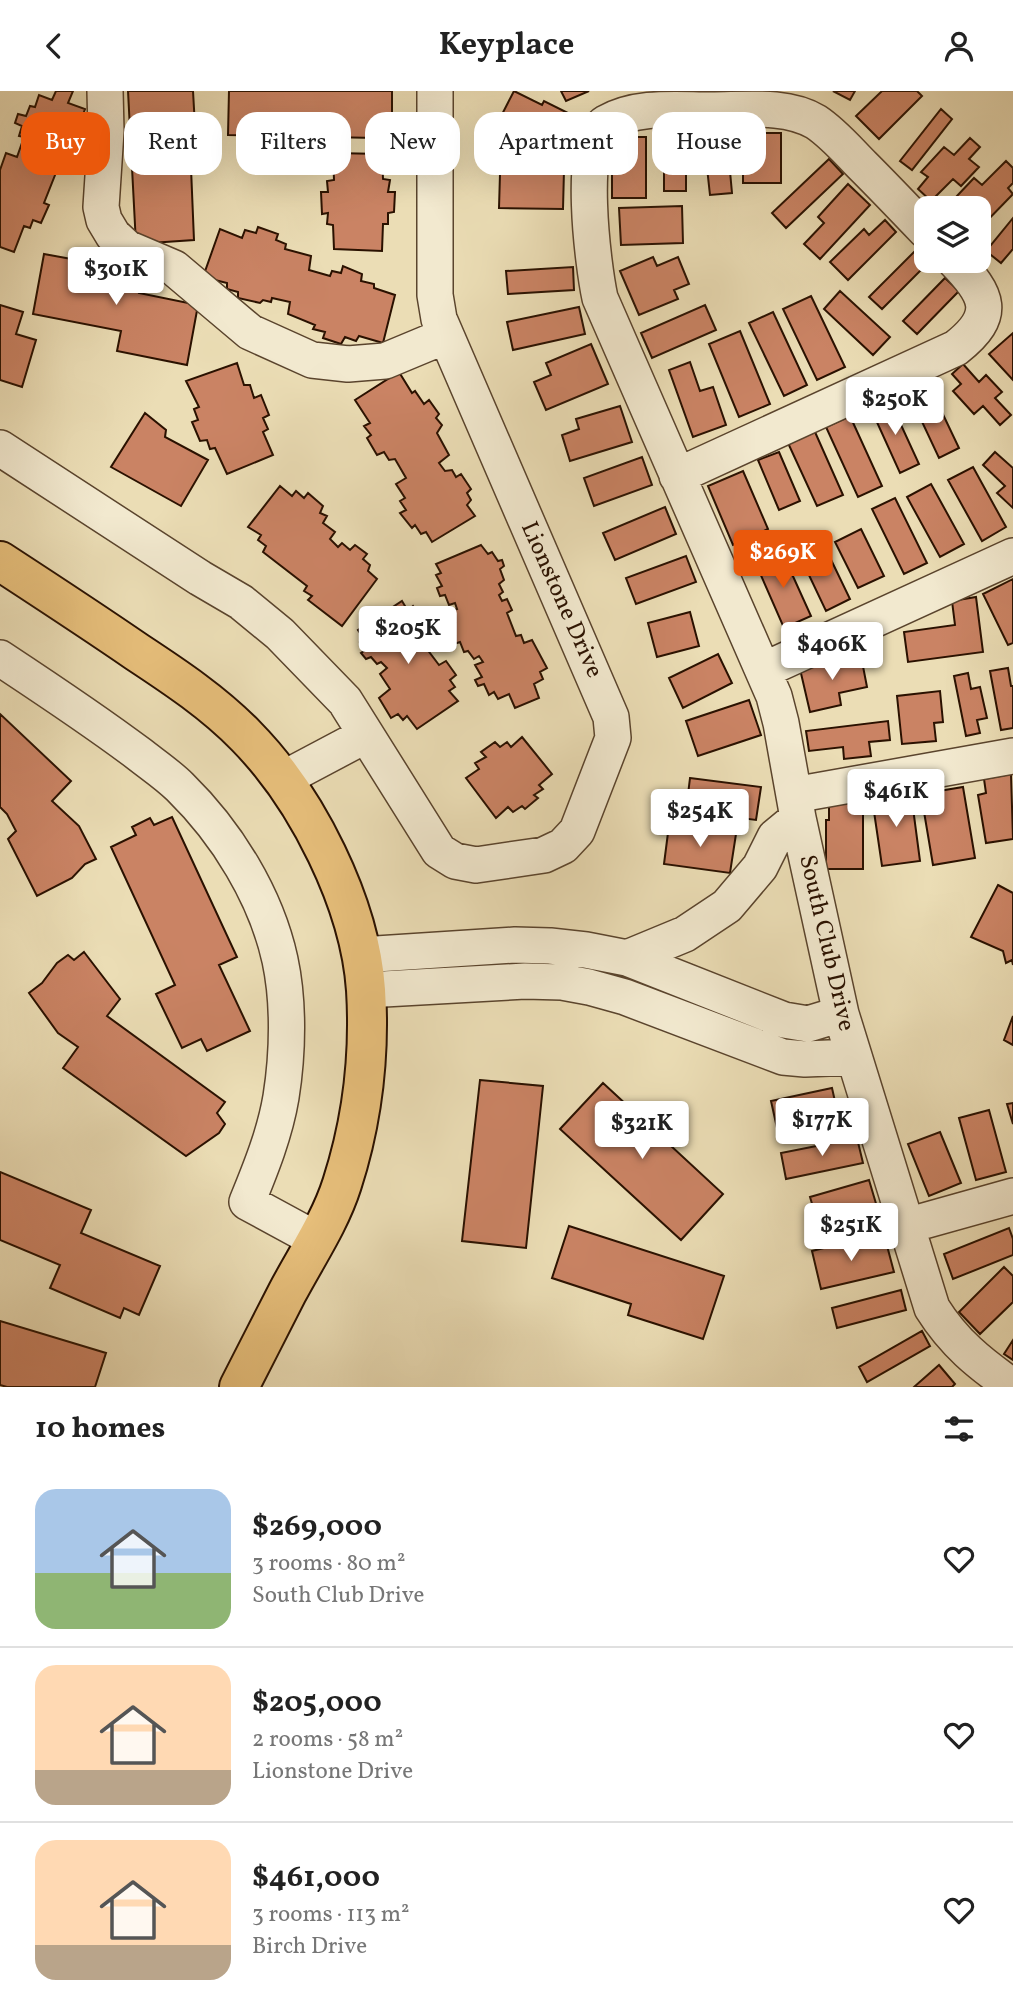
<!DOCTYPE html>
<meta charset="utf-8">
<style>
:root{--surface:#fff;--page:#f6f6f6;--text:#222;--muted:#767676;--line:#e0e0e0;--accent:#ea580c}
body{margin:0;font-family:Vollkorn,serif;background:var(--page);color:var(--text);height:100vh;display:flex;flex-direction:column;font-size:26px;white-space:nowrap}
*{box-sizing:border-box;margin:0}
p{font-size:23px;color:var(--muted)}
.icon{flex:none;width:38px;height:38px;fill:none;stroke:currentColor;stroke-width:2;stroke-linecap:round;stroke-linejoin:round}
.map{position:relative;height:1296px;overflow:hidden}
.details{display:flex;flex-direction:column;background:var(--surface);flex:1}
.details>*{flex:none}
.banner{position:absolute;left:21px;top:21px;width:971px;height:63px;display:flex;gap:14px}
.controls{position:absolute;left:914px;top:105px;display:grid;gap:14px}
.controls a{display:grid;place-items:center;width:77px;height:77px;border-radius:14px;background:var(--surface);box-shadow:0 7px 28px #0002;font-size:35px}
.price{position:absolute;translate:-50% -60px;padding:0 16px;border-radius:7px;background:#fff;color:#222;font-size:23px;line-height:46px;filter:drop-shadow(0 2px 4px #0008)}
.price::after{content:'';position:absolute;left:50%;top:42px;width:21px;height:16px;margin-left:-10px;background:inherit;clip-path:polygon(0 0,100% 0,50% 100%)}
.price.active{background:var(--accent);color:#fff}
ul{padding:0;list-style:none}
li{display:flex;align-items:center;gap:21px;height:175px;padding:0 35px}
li+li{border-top:2px solid var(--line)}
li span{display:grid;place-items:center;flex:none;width:196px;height:140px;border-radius:21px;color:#555}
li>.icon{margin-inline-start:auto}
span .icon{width:84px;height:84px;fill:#fffc;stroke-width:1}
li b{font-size:30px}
h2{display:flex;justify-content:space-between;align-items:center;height:84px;padding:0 35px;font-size:30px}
.pill{padding:0 24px;border-radius:21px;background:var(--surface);box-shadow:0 7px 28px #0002;font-size:24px;line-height:63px}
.pill.active{background:var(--accent);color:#fff}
header{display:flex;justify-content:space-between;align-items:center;height:91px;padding:0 35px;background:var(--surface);font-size:32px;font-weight:700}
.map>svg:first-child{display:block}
.building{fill:#ca8364;stroke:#2a1100;stroke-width:2}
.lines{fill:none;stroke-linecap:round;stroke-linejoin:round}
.minor-casing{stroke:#5a442d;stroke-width:38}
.major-casing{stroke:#2a1100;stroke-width:42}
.minor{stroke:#f2e9cf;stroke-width:35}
.major{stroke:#e6be7a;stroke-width:38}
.labels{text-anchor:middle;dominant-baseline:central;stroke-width:5;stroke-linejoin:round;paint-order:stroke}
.street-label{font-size:24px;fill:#2a1100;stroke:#f2e9cf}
</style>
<header><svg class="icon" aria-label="back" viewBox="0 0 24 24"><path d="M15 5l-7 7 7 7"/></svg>Keyplace<svg class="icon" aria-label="person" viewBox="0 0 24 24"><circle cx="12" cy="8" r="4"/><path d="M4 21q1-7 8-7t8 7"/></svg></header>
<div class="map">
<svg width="1013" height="1296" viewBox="0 0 1013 1296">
<rect width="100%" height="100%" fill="#ebddb5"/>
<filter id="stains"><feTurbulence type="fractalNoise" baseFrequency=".00286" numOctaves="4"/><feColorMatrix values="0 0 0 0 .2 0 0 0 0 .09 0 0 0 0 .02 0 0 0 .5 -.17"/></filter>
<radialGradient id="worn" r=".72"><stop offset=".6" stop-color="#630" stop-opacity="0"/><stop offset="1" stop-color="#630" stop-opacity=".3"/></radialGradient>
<path class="building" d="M56,0H73L68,12L85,18L81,29L85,31L81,42L85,47L80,61L73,58L70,67L63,64L44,112L49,114L41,132L33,129L30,137L24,135L14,161L0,156V79L6,62L17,66L24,46L19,45L22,35L15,32L18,23L26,25L30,15L35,16L39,4L52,9Z
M128,0H193L196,53H190L194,149L136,153Z
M229,0H392V32H377L376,47L228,44Z
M514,0L542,14L544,10L580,28L559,69L495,37Z
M561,0H589L566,10Z
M833,0H855L850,9Z
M882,0H917L922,5L879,48L856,25Z
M941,18L952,28L912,79L900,70Z
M664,37H686V100H664Z
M726,37L732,102L710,104L703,40Z
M743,42H781V92H743Z
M616,46H646V107H612V62H616Z
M970,47L980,56L969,68L979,76L961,95L953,88L931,110L918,98L928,86L921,81L944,56L954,64Z
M333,62L382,63L383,88L390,89L388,101H395L394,121L388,122V133H383L382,160L334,158L333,134L327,133L328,122L322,123L321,101H328L327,90L334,89Z
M829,68L843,83L786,137L772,122Z
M1006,70L1013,77V92L1008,97L1013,103L980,137L978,117H960L964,114L956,106L974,87L982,94Z
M513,78L564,79L563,118L499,117L500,83H512Z
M848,93L870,114L820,168L804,153L824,132L818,126Z
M682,115L683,152L621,154L619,117Z
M1013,127V158L1001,172L986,160Z
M885,129L896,141L848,189L830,171L864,138L869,144Z
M258,136L278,143L276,149L286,153L285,158L311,165L309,179L330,185L332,180L341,182L343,175L362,183L361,190L374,193V197L395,204L383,252L359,245L356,250L345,246L341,253L323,247L325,241L313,238L315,234L288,223L290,211L272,207L271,211L263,209L260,212L238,207V201L227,198V192L203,186L220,138L242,147L245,139L256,142Z
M917,158L926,170L929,171L882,218L869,206Z
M44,163L143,181L139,202L198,214L187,274L117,260L121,240L33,223Z
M653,166L657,175L678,166L689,193L674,199L678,208L639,224L620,180Z
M573,176L574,199L508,203L506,180Z
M945,187L959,200L917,243L903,230Z
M840,200L890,246L873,264L824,218Z
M811,205L845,276L817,289L783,218Z
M0,214L23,221L16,243L36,249L22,296L0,289Z
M705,214L716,239L652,267L641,242Z
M579,216L585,243L513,259L507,231Z
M773,221L807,294L784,305L749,232Z
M740,240L770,313L739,326L709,253Z
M1013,242V289L989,263Z
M591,253L608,293L546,319L534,291L551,284L546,272Z
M690,271L700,300L713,296L726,334L693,346L669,279Z
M237,272L244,294H250L254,307L261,304L269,324L263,327L268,338L263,341L273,364L227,383L215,357L210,358L207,349L200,350L192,331L198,329L194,318L199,316L186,290Z
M963,273L979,291L986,284L1002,301L995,307L1011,324L1000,334L983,315L974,323L953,300L961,293L952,283Z
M399,281L412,302L415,300L424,313L429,309L439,323L436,327L442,334L437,342L449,364L439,372L445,380L452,379L456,386L461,383L471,398L467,402L471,409L467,414L475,425L432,451L426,441L421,443L415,434L412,437L400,422L406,419L400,410L405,407L396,393L406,387L395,368L389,369L384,361L377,364L367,347L371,344L364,335L370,332L355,309Z
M929,294L959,357L939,367L909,303Z
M890,310L919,373L900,382L871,318Z
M620,315L632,351L570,370L562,344L579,338L576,328Z
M145,322L166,339L165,346L208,369L181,415L111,376Z
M850,325L882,395L858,406L826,336Z
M815,341L843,404L817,415L788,352Z
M779,361L800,410L779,419L758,369Z
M995,361L1013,377V417L997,402L1005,395L983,374Z
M642,366L652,394L594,415L584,387Z
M973,376L1006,436L982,450L948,389Z
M743,380L768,438L733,454L708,395Z
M931,393L964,453L940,466L907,406Z
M280,395L292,405L296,400L304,407L308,402L323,415L320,422L327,425L323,432L335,441L330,448L338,456L342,452L350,459L355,454L367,463L363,468L370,474L368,480L377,488L342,535L308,509L312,505L304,500L307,495L263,461L266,455L258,449L261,444L248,436Z
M895,407L927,472L904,483L872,418Z
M665,416L676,443L615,469L603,442Z
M861,438L884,485L858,497L835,451Z
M822,450L850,508L826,520L798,461Z
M481,454L488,463L492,461L498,470L502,469L504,475L500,478L504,489L499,493L503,501L499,504L502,510L507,508L512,519L507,522L516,545L521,544L524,552L532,549L547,577L540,581L543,588L534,593L539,607L515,617L509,603L498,608L494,601L489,604L484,593L478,595L475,589L482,586L475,574L483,571L479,565L474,568L468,560L464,561L460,551L454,553L450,547L455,544L449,532L455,531L451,520L457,518L455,512L449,514L445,504L440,505L437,497L442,495L436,484L441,482L436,473Z
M782,461L811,525L784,537L756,473Z
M686,465L696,491L636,513L626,487Z
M1013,488V552L1008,554L983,503Z
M976,506L983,561L908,571L904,541L955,534L952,510Z
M402,510L408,520L413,515L430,540L426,545L431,554L427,558L439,574L446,570L456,584L450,589L455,596L449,600L458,610L417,638L407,625L403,629L398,623L391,627L379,607L390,598L380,583L387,577L381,571L377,573L371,566L366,568L361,562L367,558L360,551L364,548L358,539Z
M690,521L699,555L657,566L648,532Z
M718,563L732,592L683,617L669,587Z
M861,565L867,596L839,602L841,614L810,621L800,578Z
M1008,577L1011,595H1013V637L1001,639L990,580Z
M968,582L971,598L980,596L987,627L977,629L980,642L966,645L954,585Z
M940,600L943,631L934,632L936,650L902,653L897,605Z
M749,609L761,644L698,665L686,630Z
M0,623L71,690L52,710L79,735L96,768L85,773L72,787L37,805L8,748L16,740L7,723L0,716Z
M888,630L890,649L869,651L871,665L844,668L843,656L809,660L806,640Z
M522,646L552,683L539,694L543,698L534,704L538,707L525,718L522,715L513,721L508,716L496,727L466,687L479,678L475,672L486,666L481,661L495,651L500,656L507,651L511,656Z
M1011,683L1013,748L986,752L978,704L986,702L984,688Z
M690,687L761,696L756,729L686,720Z
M963,696L975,767L933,774L921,703Z
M911,702L920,770L882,775L872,707Z
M829,711H863V778H826V729H829Z
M172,726L237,866L219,874L250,940L207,960L201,948L182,957L156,903L175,894L111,756L136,744L132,736L150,727L154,734Z
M669,734L736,743L730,782L664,773Z
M998,794L1013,802V874L1012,869L1006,872L1003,860L971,846Z
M84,861L120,908L107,925L225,1011L217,1022L225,1033L219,1042L186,1065L63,977L78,956L58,942L29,902L42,892L57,872L68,864L74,869Z
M1013,925V954L1004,949Z
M480,989L543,995L526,1157L462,1150Z
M603,992L723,1103L681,1149L560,1038Z
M832,997L840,1033L779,1046L771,1010Z
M1013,1012V1033L1007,1013Z
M989,1019L1006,1081L976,1089L959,1027Z
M940,1041L961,1092L929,1105L908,1053Z
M857,1047L863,1072L786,1088L781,1062Z
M0,1081L91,1119L81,1142L160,1175L139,1224L124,1217L120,1227L50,1197L60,1174L0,1149Z
M869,1089L880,1126L821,1143L810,1106Z
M569,1135L724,1185L703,1248L628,1224L631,1213L552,1187Z
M1009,1137L1013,1148V1164L953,1188L944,1163Z
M863,1147L865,1156L886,1151L894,1181L821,1198L812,1160Z
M1004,1176L1013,1185V1211L980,1243L959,1221Z
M901,1199L906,1219L837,1237L832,1217Z
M0,1230L106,1262L95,1296H7L0,1294Z
M922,1240L930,1255L867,1291L859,1276Z
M1013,1249V1269L1004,1263Z
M939,1274L955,1293L952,1296H914Z"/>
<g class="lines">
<g class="minor-casing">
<path id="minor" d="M105,0L106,40L101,116L104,129L113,144L127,157L174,177L250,241L312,269L348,273L385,270L445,245
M926,140C905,118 884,96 863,75C848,60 834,43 816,31C786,13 744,19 711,19C678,19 637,14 606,32C577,49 593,175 600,207L774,605L781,632L798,727L841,923L932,1217C954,1252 979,1272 1013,1296
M0,357L200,487L241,511L280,543L345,610L439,760L455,770L476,774L544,764L563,755L577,740L613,647L611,626L439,228L435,204V0
M677,385L956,257C998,224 988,204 955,170
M0,567C47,598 94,629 139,663C153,674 168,684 180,696C227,742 266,805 280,869C289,911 288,962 281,1006C275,1042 261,1077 247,1111L317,1149
M764,579L1013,465
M283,688L366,644
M794,704L1013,665
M361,864L515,854L550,855L586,859L627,867L685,843L727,815L760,776L775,746L798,727
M627,867L784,929L808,933L841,923
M366,899L525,890L562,891L589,896L625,906L783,966L805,968L853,966
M906,1135L1013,1105"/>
</g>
<g class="major-casing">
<path id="major" d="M0,470C46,500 92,530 137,561C175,586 214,612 246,645C307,707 360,812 366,899C370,965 362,1031 342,1093C330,1131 306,1166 287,1202C271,1233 255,1265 239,1296"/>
</g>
<use href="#minor" class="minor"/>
<use href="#major" class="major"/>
</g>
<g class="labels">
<g class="street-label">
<text transform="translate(561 509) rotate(66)">Lionstone Drive</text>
<text transform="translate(826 852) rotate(77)">South Club Drive</text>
</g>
</g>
<rect width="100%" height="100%" filter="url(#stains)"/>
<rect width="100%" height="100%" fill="url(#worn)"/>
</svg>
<div class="controls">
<a><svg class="icon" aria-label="layers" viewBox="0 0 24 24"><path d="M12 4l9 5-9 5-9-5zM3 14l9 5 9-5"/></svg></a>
</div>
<b class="price" style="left:116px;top:216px">$301K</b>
<b class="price" style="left:895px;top:346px">$250K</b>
<b class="price active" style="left:783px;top:499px">$269K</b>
<b class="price" style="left:408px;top:575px">$205K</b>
<b class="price" style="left:832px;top:591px">$406K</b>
<b class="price" style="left:896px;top:738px">$461K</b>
<b class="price" style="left:700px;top:758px">$254K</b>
<b class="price" style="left:822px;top:1067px">$177K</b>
<b class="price" style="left:642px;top:1070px">$321K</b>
<b class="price" style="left:851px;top:1172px">$251K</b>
<div class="banner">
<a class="pill active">Buy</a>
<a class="pill">Rent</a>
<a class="pill">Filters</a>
<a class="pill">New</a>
<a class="pill">Apartment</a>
<a class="pill">House</a>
</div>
</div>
<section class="details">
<h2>10 homes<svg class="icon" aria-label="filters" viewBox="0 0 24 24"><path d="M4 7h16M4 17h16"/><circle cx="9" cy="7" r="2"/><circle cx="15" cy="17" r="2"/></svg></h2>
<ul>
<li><span style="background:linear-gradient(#a9c7e8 60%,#8fb573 0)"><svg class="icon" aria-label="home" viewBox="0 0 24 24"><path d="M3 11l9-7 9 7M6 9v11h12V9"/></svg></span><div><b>$269,000</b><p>3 rooms · 80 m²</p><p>South Club Drive</p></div><svg class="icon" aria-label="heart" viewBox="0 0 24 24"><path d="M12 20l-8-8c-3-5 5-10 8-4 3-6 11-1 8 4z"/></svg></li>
<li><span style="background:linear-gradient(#ffd9b3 75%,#b9a48a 0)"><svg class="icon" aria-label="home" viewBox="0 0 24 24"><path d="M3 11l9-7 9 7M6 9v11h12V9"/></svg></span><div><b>$205,000</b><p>2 rooms · 58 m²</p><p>Lionstone Drive</p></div><svg class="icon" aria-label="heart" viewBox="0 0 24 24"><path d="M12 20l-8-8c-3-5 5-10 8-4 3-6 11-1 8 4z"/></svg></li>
<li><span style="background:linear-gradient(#ffd9b3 75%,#b9a48a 0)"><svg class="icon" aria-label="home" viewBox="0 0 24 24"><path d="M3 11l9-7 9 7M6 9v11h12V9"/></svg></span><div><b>$461,000</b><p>3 rooms · 113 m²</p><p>Birch Drive</p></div><svg class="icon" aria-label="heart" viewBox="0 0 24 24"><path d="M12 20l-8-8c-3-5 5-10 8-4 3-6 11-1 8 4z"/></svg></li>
</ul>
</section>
